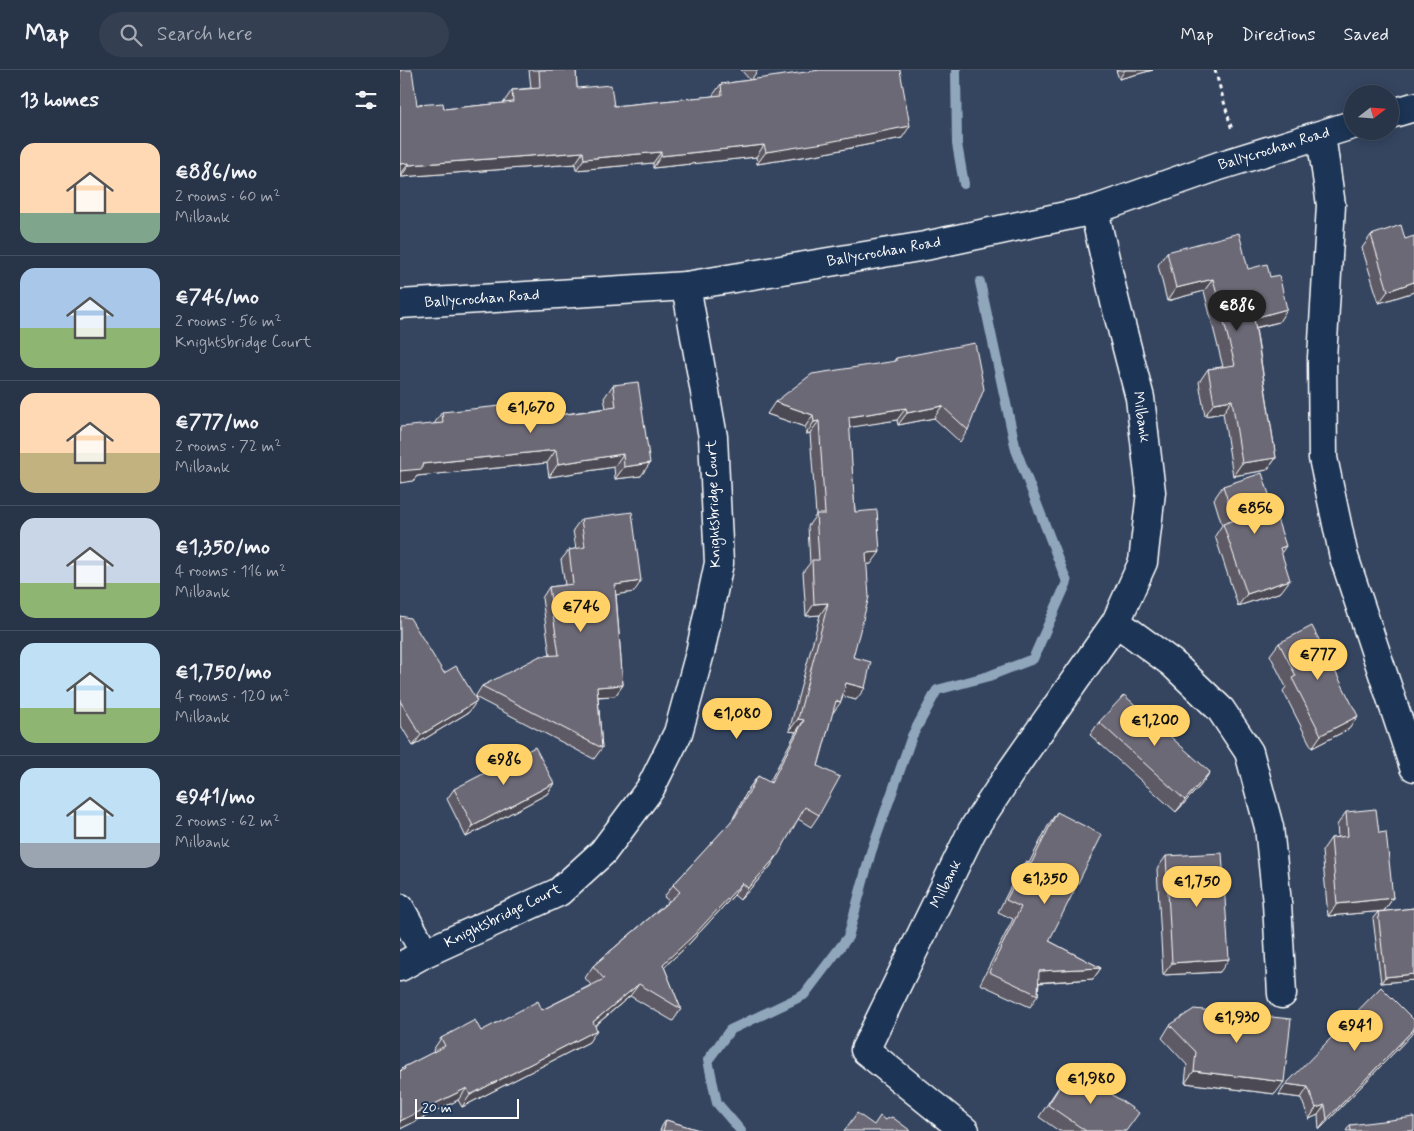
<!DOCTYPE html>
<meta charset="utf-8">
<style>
:root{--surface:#283448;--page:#343f52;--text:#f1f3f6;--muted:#a5aab4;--line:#444f60;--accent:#ffd166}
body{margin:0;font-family:Mynerve,sans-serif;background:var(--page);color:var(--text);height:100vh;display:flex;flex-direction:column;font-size:19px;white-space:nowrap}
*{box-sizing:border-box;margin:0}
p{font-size:16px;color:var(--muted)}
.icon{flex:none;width:28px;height:28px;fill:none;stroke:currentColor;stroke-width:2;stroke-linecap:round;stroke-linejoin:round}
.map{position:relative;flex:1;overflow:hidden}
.sheet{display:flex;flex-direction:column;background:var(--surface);width:400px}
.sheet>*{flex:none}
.needle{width:32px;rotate:73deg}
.tools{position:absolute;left:944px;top:15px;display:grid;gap:10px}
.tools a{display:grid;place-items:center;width:55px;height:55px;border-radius:50%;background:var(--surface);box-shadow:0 2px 12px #0003,0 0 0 1px var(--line);font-size:25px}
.scale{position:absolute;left:15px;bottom:12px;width:104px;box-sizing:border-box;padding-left:5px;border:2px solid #fff;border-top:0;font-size:14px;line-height:18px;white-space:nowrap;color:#fff;-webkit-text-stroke:4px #1d3557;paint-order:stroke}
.price{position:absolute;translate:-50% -42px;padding:0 11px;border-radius:18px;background:var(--accent);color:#111;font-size:16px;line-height:32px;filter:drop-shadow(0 1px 2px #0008)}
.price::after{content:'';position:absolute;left:50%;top:30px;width:15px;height:11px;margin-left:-8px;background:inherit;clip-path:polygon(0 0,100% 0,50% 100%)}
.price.active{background:#222;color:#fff}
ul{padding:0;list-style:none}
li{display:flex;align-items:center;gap:15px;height:125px;padding:0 20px}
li+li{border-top:1px solid var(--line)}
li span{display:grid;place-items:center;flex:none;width:140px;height:100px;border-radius:15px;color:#555}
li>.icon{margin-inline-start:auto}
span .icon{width:60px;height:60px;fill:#fffc;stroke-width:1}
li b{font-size:21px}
h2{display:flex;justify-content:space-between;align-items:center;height:60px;padding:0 20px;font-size:21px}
header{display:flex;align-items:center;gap:30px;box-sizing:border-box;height:70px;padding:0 25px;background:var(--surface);border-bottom:1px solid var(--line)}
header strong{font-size:24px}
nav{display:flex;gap:28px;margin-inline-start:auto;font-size:18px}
.search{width:350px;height:45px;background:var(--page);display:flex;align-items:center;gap:12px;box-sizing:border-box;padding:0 18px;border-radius:28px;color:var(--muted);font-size:19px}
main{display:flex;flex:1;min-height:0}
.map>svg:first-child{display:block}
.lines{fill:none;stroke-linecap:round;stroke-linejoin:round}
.stream{stroke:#90a6bb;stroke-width:10}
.street-casing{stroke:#fff;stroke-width:31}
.secondary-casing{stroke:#fff;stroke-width:31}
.path{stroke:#fff;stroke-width:3;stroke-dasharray:4 4;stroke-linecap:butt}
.street{stroke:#1d3557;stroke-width:28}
.secondary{stroke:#1d3557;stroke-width:28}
.wall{fill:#5d5a65;stroke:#fff}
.shaded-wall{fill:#4c4a53;stroke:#fff}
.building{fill:#6c6976;stroke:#fff}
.labels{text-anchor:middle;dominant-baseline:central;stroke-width:4.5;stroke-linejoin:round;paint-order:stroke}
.street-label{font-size:15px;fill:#fff;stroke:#1d3557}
</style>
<header>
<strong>Map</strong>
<div class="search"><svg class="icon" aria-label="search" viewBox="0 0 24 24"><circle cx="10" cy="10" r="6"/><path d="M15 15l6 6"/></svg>Search here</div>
<nav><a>Map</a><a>Directions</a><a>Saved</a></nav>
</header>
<main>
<section class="sheet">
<h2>13 homes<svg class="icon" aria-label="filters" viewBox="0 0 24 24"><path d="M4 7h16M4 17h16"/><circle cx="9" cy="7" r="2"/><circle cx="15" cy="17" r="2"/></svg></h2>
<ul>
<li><span style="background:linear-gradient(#ffd9b3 70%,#7fa58c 0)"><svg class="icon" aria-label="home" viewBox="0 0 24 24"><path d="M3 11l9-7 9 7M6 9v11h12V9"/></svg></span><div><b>€886/mo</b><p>2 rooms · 60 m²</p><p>Milbank</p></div></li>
<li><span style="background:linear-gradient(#a9c7e8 60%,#8fb573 0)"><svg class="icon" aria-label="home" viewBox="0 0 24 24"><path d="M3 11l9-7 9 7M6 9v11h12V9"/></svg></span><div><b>€746/mo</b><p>2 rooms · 56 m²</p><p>Knightsbridge Court</p></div></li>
<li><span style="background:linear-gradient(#ffd9b3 60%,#c2b280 0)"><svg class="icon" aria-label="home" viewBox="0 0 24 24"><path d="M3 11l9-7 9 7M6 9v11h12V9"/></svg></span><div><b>€777/mo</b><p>2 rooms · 72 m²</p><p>Milbank</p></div></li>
<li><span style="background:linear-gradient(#c9d6e8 65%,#8fb573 0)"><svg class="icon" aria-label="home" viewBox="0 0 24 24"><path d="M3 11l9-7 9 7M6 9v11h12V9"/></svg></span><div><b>€1,350/mo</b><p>4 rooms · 116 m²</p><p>Milbank</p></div></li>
<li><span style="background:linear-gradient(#bfe0f5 65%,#8fb573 0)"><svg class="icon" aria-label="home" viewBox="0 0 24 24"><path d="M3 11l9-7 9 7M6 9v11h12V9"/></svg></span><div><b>€1,750/mo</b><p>4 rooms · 120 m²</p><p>Milbank</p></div></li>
<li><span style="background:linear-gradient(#bfe0f5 75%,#9aa5b1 0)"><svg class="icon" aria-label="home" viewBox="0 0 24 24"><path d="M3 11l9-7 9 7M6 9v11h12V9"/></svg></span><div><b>€941/mo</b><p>2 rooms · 62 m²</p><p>Milbank</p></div></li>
</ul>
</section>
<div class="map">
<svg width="1014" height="1061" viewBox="0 0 1014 1061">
<rect width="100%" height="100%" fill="#354560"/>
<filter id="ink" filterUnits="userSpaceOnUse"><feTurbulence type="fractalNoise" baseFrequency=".02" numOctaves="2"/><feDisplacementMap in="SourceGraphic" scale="10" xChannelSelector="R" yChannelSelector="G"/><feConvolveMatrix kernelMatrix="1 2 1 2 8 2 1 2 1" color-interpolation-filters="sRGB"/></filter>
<g filter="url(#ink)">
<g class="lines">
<path class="stream" d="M556,0L557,74L564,114
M341,1061L317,1033L308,990L330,960L404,925L448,867L471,782L512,666L537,620L589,606L633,589L667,512L616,380L580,212"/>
<g class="street-casing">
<path id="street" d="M921,65L931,135L922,288L923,388L944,487L1014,697
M716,552L772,593L821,640L849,682L869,757L877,833L882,924
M0,838L25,883
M0,897L25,883L159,822L203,782L250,719L278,663L300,583L319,493L313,367L286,216
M565,1061L465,980L572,761L612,700L716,552L743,492L751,422L740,328L715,232L694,140"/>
</g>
<g class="secondary-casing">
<path id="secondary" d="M990,44L1014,37
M0,234L286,216L525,176L694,140L819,96L952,55"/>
</g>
<path class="path" d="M815,0L832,60"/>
<use href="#street" class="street"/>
<use href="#secondary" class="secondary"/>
</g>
<path class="wall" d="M0,0L17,35L44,39L104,33V32L112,20L131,18L129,0H176L177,18L214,36L313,26V25L321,14L350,10L341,0H358L351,10L502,68L415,85L357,94L356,87L253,98V93L176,100L175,94L1,107L0,104Z
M716,0H753L719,9Z
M971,165L1005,169L1014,222L979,233L962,178Z
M767,182L848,199L879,252L856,258L876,388L867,400L833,406L823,343L805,346L799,312L808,299L823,297L804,221L767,231L758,195Z
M496,288L568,360L560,372L534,348L498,355L497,350L449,357L455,442L471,494H467L453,587L456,630L443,626L432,644L418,696L419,745L411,757L398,749L370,797L340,830L334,825L286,877L264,897L281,939L273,951L230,926L195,956L189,972L62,1037L58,1030L0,1059V1001L4,997L34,982L33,980L41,968L81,961L142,940L191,915L185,908L193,896L269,831L264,827L273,815L331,752L349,718L358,706L369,713L396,662L389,661L420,545L406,546L403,502L410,493L408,456L416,445L410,363L406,364L405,357L367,344L493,292Z
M213,315L241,406L215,409L214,397L149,407L147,393L17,406L13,411L34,354L42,342L132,349L206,338L204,328Z
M823,416L881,483V522L838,536L815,466L822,455L814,429Z
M181,449L234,522L216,524L223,615L215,626L198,627L202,678L194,689L75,627L82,616L150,585L142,528L149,517L165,515L161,490L169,480L176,479L173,460Z
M0,546L44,603L69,642L13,676L0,654Z
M879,573L949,659L912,678L883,621L886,617L870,585Z
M699,652L810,702L801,715L776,742L690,665Z
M154,713L147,724L66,767L47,729L54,719Z
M657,742L649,871L701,898L693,909L639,913L638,925L630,937L580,914L613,849L598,842L617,804L626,792L629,793L649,754Z
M946,742L979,763L993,828L984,841L928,846L922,781L931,768L938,767L937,755Z
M766,786L820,902L763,905L757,799Z
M1014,838V910L981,913L973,848L978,842Z
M770,955L875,1024L785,1013L787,995L762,968Z
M1011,965L919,1060L918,1045L909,1049L901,1028L879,1025L886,1014Z
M672,997L726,1061H659L639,1047Z
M266,1050L302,1061H260L262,1056Z
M950,1055L1014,1061H946Z"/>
<path class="shaded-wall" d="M725,0H753L719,9Z
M510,56L502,68L415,85L357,94L366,82Z
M364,75L356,87L253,98L261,86Z
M183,82L175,94L1,107L9,95Z
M261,82L253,93L176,100L184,89Z
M9,93L1,104H0V94Z
M813,209L804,221L767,231L776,218Z
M1014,212V222L979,233L988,221Z
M887,239L879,252L845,260L854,248Z
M832,330L823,343L805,346L814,333Z
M375,332L413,345L405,357L367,344Z
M542,336L534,348L498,355L507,343Z
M506,338L497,350L440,359L449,347Z
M419,351L410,363L406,364L414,352Z
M156,380L147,393L17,406L13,411L0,413V401L22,394Z
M223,384L214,397L149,407L158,394Z
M876,388L867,400L833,406L842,393Z
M250,393L241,406L215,409L224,397Z
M886,476L877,489L880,478Z
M480,482L471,494L458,495L466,483Z
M890,510L881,522L838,536L847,524Z
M241,511L234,522L208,526L215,515Z
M428,533L420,545L406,546L414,534Z
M446,613L465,618L456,630L438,625Z
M223,615L215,626L189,627L197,617Z
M77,631L69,642L13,676L21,665Z
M436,631L441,632L432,644L427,643Z
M958,646L949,659L912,678L921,665Z
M398,649L404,650L396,662L389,661Z
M810,702L801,715L776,742L785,730Z
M154,713L147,724L66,767L73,756Z
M378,785L370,797L340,830L348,818Z
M342,813L334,825L286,877L254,906L263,894Z
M993,828L984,841L928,846L937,834Z
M829,889L820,902L763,905L772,893Z
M701,898L693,909L631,913L639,901Z
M1014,904V910L981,913L985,907Z
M239,914L230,926L185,964L193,952Z
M1014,959V961L1011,965L919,1060L927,1049Z
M197,960L189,972L62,1037L70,1025Z
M794,1001L884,1012L875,1024L785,1013Z
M886,1014L908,1017L901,1028L879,1025Z
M67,1018L58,1030L0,1059V1051Z
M925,1035L918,1045L909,1049L916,1038Z"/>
<path class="building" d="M0,0H12L17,35L43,33L44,39L113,32L112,20L140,18L139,0H176L177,18L211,15L214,36L322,25L321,14L420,0H500L510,56L424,73L366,82L364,75L261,86V82L184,89L183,82L9,95V93L0,94Z
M1001,155L1005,169L1014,166V212L988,221L971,165Z
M839,163L848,199L867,194L870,207L879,205L887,239L854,248L876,388L842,393L832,330L814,333L808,299L835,295L813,209L776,218L767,182Z
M575,273L584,319L568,360L542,336L507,343L506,338L449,347L455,442L477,440L480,482L466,483L469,527L453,587L471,592L465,618L446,613L441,632L436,631L418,696L440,707L419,745L405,737L378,785L348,818L342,813L294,865L263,894L281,939L239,914L193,952L197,960L70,1025L67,1018L0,1051V1001L5,999L4,997L45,976L41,968L75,950L81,961L138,931L142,940L204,909L193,896L280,822L273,815L335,747L358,706L371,713L404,650L398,649L428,533L414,534L412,490H419L416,444H425L419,351L414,352L413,345L375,332L412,304L496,291V288Z
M238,312L250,393L224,397L223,384L158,394L156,380L22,394V399L0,401V357L43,353L42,342L130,333L132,349L216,337L213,315Z
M862,403L886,476L880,478L890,510L847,524L823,454L834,450L823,416Z
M232,442L241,511L215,515L223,615L197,617L202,678L82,616L140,586L159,585L149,517L173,514L169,480L185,477L181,449Z
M0,546L10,548L44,603L56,596L77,631L21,665L0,631Z
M912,556L958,646L921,665L892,608L896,606L879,573Z
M724,625L810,702L785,730L699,652Z
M135,677L154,713L73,756L54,719Z
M976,739L979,763L986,762L993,828L937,834L931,768L948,766L946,742Z
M657,742L702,765L649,871L701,898L639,901L638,925L589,902L621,837L606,830L626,792L631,794Z
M822,783L829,889L772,893L766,786Z
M1014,838V904L985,907L978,842Z
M981,917L1014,950V959L927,1049L925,1035L916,1038L908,1017L886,1014Z
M794,939L891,949L884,1012L794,1001L796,982L770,955Z
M672,997L739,1043L726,1061H686L648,1035Z
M457,1043L474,1055L480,1046L485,1050L492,1047L511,1061H444Z
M1014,1047V1061H951L950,1055Z
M266,1050L302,1061H263Z"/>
</g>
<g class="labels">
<g class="street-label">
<text transform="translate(874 79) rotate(-17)">Ballycrochan Road</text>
<text transform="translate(484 182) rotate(-10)">Ballycrochan Road</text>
<text transform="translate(82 229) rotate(-4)">Ballycrochan Road</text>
<text transform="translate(741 347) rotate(82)">Milbank</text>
<text transform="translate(314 434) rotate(-92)">Knightsbridge Court</text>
<text transform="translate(546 814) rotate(-64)">Milbank</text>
<text transform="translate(103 846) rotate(-26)">Knightsbridge Court</text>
</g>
</g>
</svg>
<div class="tools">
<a><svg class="needle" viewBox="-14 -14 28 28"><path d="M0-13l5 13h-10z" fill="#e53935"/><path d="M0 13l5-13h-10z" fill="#a5aab4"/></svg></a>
</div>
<div class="scale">20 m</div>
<b class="price active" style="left:837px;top:262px">€886</b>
<b class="price" style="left:131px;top:364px">€1,670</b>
<b class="price" style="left:855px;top:465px">€856</b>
<b class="price" style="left:181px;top:563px">€746</b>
<b class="price" style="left:918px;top:611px">€777</b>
<b class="price" style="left:337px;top:670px">€1,080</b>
<b class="price" style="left:755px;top:677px">€1,200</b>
<b class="price" style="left:104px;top:716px">€986</b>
<b class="price" style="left:645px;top:835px">€1,350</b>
<b class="price" style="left:797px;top:838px">€1,750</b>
<b class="price" style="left:837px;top:974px">€1,930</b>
<b class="price" style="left:955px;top:982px">€941</b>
<b class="price" style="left:691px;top:1035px">€1,980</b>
</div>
</main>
